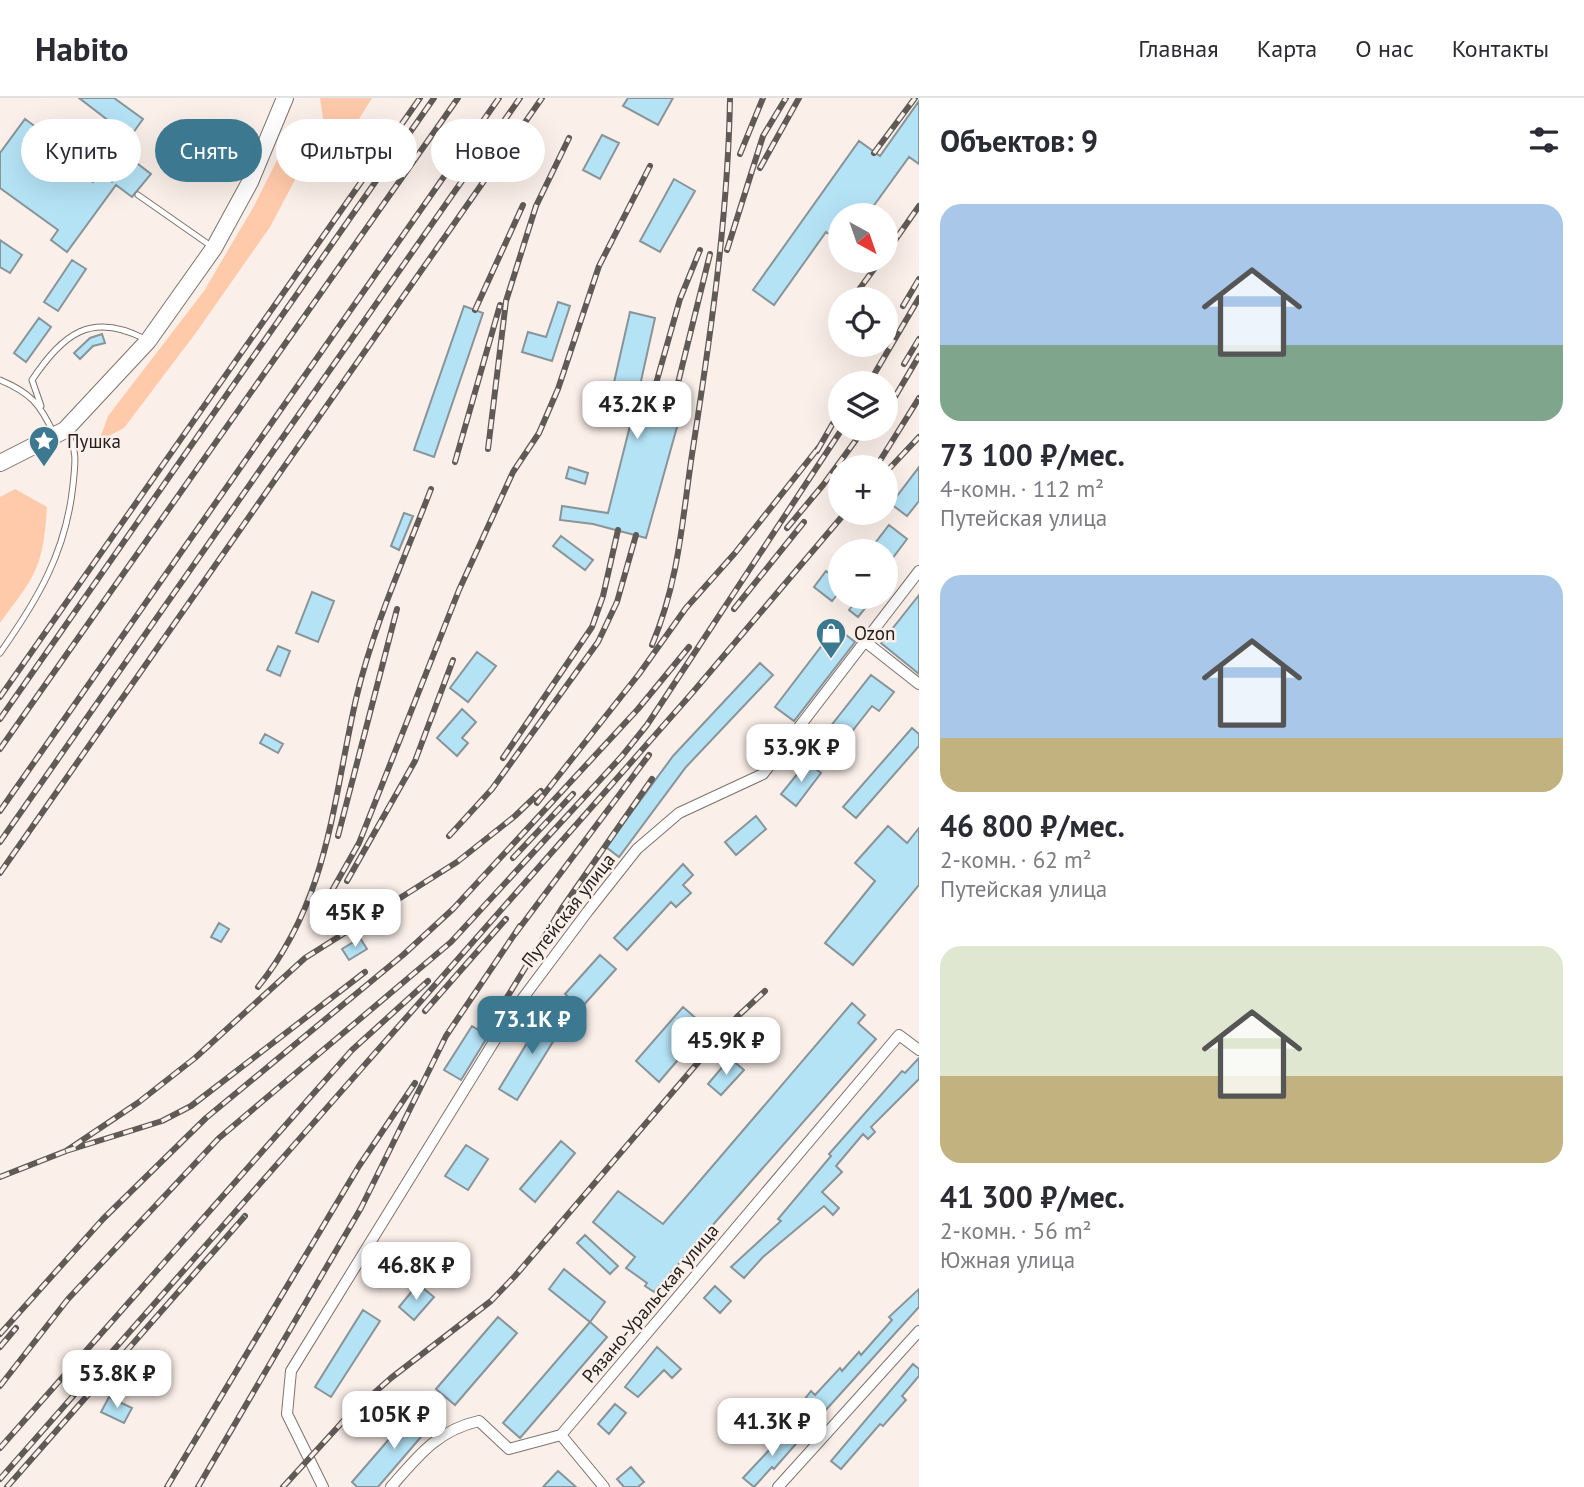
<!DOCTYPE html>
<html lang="ru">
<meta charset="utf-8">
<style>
:root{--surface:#fff;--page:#f2f2f3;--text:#2b2b33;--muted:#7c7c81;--line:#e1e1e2;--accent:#3c7990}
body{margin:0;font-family:"PT Sans",sans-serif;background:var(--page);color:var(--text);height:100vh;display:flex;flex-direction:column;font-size:26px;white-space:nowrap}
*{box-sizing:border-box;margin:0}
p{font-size:23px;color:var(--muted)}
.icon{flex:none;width:38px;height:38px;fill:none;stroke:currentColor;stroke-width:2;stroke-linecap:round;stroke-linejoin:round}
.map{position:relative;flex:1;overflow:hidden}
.sheet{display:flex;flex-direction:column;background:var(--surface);width:665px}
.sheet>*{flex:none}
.hud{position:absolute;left:21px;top:21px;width:665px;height:63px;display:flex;gap:14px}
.needle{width:46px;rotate:140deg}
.buttons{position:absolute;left:828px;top:105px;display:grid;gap:14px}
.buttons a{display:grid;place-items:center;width:70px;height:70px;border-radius:50%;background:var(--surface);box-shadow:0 7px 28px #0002;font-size:35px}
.price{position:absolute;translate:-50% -60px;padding:0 16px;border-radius:14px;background:#fff;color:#222;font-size:23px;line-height:46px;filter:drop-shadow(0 2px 4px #0008)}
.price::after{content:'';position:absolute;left:50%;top:42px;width:21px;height:16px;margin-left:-10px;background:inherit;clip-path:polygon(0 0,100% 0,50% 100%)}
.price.active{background:var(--accent);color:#fff}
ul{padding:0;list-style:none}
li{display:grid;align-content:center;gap:14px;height:371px;padding:0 21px}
li span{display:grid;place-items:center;height:217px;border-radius:21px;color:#555}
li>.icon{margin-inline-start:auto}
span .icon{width:126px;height:126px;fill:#fffc;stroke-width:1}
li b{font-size:30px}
h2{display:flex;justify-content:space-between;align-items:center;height:84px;padding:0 21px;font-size:30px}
.pill{padding:0 24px;border-radius:32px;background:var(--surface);box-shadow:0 7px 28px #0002;font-size:24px;line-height:63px}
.pill.active{background:var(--accent);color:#fff}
header{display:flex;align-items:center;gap:42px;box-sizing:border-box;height:98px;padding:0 35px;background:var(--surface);border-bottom:2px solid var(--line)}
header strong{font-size:33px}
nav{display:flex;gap:38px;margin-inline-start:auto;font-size:24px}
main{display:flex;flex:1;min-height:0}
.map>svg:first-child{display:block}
.green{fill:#ffcaaa}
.building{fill:#b5e3f6;stroke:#899499;stroke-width:2}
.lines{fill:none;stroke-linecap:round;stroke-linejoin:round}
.service-casing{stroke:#7d736d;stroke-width:7}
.minor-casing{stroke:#7d736d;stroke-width:12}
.secondary-casing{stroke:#7d736d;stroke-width:18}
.service{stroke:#fff;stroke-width:5}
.minor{stroke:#fff;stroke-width:10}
.secondary{stroke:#fff;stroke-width:16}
.rail-casing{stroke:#605a57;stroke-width:6}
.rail{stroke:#fbefe9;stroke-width:3.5;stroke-dasharray:10;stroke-linecap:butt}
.labels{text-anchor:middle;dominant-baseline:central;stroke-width:5;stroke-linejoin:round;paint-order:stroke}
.poi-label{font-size:19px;fill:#24201e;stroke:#fbefe9;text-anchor:start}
.street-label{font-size:19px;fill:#24201e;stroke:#fbefe9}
</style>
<header>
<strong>Habito</strong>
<nav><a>Главная</a><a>Карта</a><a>О нас</a><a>Контакты</a></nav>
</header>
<main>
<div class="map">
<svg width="919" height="1389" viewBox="0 0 919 1389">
<rect width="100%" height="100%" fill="#fbefe9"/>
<path class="green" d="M320,0H372L349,37L327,47Z
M298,39V76L270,129L195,236L124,330L99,343L108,318L204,193L254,108L283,50Z
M15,391L47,409C43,470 36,477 0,525V399Z"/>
<path class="building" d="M79,0H114L143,21L130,39Z
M628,0H673L658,27L623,8Z
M919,3V66L909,59L867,117H840V144L826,134L774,207L753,192L859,43L880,58Z
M25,21L63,49L56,58L93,84L99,75L112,84L130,60L151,76L132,99L116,87L67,154L51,142L58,132L0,90V55Z
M602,37L619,45L600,81L583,72Z
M674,81L695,93L660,154L640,143Z
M0,142L22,157L10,175L0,169Z
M72,162L86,171L58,213L44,204Z
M558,204L570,208L552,263L522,254L528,234L546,239Z
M464,208L483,215L434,359L414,352Z
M630,214L655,220L639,292L684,304L646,440L593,426L560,422L562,408L608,415L635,308L610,302Z
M39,220L51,229L26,264L14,255Z
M102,236L105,245L93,248L80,261L74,255L90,240Z
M569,369L588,375L585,386L566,380Z
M919,369V403L907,418L891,406Z
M404,415L413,418L399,452L391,448Z
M889,427L907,441L886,469V453H869Z
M561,438L593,462L585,472L553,448Z
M826,473L840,483V493L832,503L814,489Z
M312,494L334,503L318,544L296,535Z
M919,497V576L881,545Z
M859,499L871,503L858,519L849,512Z
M836,529L855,544L794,623L775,609Z
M278,548L290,553L280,578L267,572Z
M477,554L496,568L468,604L450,590Z
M760,565L773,577L686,669L619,759L606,749L673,658Z
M871,577L894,594L879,613L872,608L835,655L819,643Z
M462,611L476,624L462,640L468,645L457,658L437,640Z
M912,630L919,636V648L856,720L843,709Z
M265,636L283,646L278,655L260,645Z
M807,664L821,675L796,708L781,696Z
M756,718L766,731L736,757L725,744Z
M888,728L907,745L919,730V787L853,867L825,845L875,783L855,765Z
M683,766L693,777L683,787L691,795L676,809L671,804L627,852L614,840Z
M219,825L229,831L221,844L211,839Z
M360,840L367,851L349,862L342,851Z
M600,857L616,871L581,910L565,896Z
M852,905L865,917L858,925L876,941L654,1194L645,1188L647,1185L626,1170L635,1159L593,1124L618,1093L663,1126Z
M683,909L706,929L659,984L636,963Z
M546,914L564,926L517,1002L499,991Z
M472,928L488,938L461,982L444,972Z
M730,960L744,972L721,997L708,986Z
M919,960V981L871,1029L875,1034L868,1041L863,1036L836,1068L842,1074L822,1094L839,1110L833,1117L824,1108L763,1159L744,1180L731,1169L781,1123L778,1121L831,1058L829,1056L902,973L905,975Z
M561,1043L575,1055L535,1104L520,1091Z
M466,1047L488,1061L468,1092L445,1078Z
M585,1137L618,1168L610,1176L577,1145Z
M564,1171L605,1204L590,1224L549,1191Z
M418,1186L434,1199L414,1222L399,1209Z
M715,1188L731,1203L720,1215L704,1200Z
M919,1191V1209L814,1325L797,1311L811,1293L815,1297L840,1270L842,1273L859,1254L861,1257L892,1222L889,1219Z
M363,1212L380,1223L331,1299L315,1289Z
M498,1219L517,1235L455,1307L436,1291Z
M590,1224L607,1239L520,1340L503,1325Z
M657,1249L681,1271L672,1280L664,1272L638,1299L625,1289Z
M913,1266L919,1271V1278L902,1298L906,1302L883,1328L880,1326L841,1371L831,1363Z
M109,1299L132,1310L124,1325L101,1314Z
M615,1306L626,1315L609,1336L598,1326Z
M416,1310L433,1325L378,1389H357L352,1384Z
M791,1331L802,1339L774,1371L772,1369L754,1389L743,1380L772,1349L775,1352Z
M631,1369L644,1384L638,1389H624L617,1381Z
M558,1373L576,1389H543Z"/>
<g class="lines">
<g class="service-casing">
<path id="service" d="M138,97L211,148
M0,282C31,295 40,306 54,336
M41,308L32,282C63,236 91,213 145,241
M0,555C38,501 66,454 73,387C75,366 78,353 67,335"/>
</g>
<g class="minor-casing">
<path id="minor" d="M867,545L919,586
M561,1337L604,1389
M323,1389L287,1316L291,1273L511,916L588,813L637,751L679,715L763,676L919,473
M391,1389C418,1358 438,1332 479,1323L509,1351L561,1337L899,937L919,952
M778,1389L919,1233"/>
</g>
<g class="secondary-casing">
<path id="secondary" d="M0,365L65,332L148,243L214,150L250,84L285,0"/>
</g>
<use href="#service" class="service"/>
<use href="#minor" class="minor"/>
<use href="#secondary" class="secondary"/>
<g class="rail-casing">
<path id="rail" d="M874,55L915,0
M740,56L763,0
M760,70L799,0
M727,152L763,38L786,0
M886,155L919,108
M852,201L880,163
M903,208L919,181
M475,212L523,107
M904,266L919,241
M869,285L919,200
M653,296L680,201L700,152
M674,301L710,156
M886,314L919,258
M488,351L506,203L536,108L569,40
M817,353L840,313
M455,364L500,207
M876,369L919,300
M886,374L919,339
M787,430L823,387L864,331
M734,511L804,424
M652,547C680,480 682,420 693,350C711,234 728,118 730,0
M0,599L420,0
M0,621L434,0
M0,651L458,0
M503,660L592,529L603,498L618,432
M537,705L639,576L686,510L735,455L819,349
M0,713L499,0
M338,738L397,511
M449,738L492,691L598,544L617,504L636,437
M0,744L520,0
M513,760L573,696
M0,775L542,0
M347,783L415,663L453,562
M313,826L359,745L459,492L513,374L539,335L558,291L599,168L650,68
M515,836L649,657
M258,889C329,800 332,707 356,601C373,529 405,459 431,391
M425,913L506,821
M490,927L562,810L652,681
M66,1053L162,1023L191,1008L365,874
M0,1079L66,1053L139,1004L195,960L305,860L457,764L515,718L541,693
M0,1236L103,1121L206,1020L403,857L453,811L638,611L689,549
M0,1249L16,1230
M0,1288L68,1201L219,1040L451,844L622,658L647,627L842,331
M0,1350L352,952L428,883
M0,1381L693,594L845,415
M7,1389L245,1118
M167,1389L359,1068L415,985
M198,1389L361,1110L446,938L520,828
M283,1389L346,1320L391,1280L491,1203L515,1178L737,919L765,893"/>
</g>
<use href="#rail" class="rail"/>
</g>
<defs>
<g id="sight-pin" transform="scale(1.575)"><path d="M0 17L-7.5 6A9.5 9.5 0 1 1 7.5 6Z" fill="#3c7990" stroke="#fbefe9"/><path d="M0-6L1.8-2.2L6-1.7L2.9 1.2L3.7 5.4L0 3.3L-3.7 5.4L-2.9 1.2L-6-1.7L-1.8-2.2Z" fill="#fff"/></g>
<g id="shop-pin" transform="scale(1.575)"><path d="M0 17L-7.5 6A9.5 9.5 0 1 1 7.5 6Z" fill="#3c7990" stroke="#fbefe9"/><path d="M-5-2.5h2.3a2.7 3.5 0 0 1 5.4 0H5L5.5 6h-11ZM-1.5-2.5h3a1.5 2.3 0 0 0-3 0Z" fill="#fff"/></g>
</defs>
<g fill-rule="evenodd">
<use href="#sight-pin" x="44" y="343"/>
<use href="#shop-pin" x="831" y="535"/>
</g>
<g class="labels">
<g class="poi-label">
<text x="67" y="343">Пушка</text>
<text x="854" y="535">Ozon</text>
</g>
<g class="street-label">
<text transform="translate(568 812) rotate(-52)">Путейская улица</text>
<text transform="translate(650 1205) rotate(-50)">Рязано-Уральская улица</text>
</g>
</g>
</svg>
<div class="buttons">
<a><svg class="needle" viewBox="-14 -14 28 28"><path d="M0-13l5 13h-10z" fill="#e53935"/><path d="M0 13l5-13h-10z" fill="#7c7c81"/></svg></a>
<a><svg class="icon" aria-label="locate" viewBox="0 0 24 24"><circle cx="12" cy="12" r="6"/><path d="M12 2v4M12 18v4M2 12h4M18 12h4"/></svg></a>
<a><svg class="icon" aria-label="layers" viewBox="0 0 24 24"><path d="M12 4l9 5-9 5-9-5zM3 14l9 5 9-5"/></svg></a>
<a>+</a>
<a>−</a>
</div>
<b class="price" style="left:637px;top:343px">43.2K ₽</b>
<b class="price" style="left:801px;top:686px">53.9K ₽</b>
<b class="price" style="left:355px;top:851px">45K ₽</b>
<b class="price active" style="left:532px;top:958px">73.1K ₽</b>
<b class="price" style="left:726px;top:979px">45.9K ₽</b>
<b class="price" style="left:416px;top:1204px">46.8K ₽</b>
<b class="price" style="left:117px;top:1312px">53.8K ₽</b>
<b class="price" style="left:394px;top:1353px">105K ₽</b>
<b class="price" style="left:772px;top:1360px">41.3K ₽</b>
<div class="hud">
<a class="pill">Купить</a>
<a class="pill active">Снять</a>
<a class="pill">Фильтры</a>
<a class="pill">Новое</a>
</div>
</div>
<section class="sheet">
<h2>Объектов: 9<svg class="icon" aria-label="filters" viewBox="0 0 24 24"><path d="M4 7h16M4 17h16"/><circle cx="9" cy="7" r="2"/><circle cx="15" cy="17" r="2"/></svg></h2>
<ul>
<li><span style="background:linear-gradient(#a9c7e8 65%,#7fa58c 0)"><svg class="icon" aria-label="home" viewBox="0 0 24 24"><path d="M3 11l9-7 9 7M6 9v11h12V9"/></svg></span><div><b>73 100 ₽/мес.</b><p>4-комн. · 112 m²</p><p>Путейская улица</p></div></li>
<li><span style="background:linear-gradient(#a9c7e8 75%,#c2b280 0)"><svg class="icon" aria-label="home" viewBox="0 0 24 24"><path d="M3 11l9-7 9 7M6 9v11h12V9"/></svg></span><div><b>46 800 ₽/мес.</b><p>2-комн. · 62 m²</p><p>Путейская улица</p></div></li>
<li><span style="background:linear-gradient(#dfe7d0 60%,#c2b280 0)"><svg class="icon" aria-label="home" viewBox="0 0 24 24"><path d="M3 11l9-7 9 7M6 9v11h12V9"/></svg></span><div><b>41 300 ₽/мес.</b><p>2-комн. · 56 m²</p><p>Южная улица</p></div></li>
</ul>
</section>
</main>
